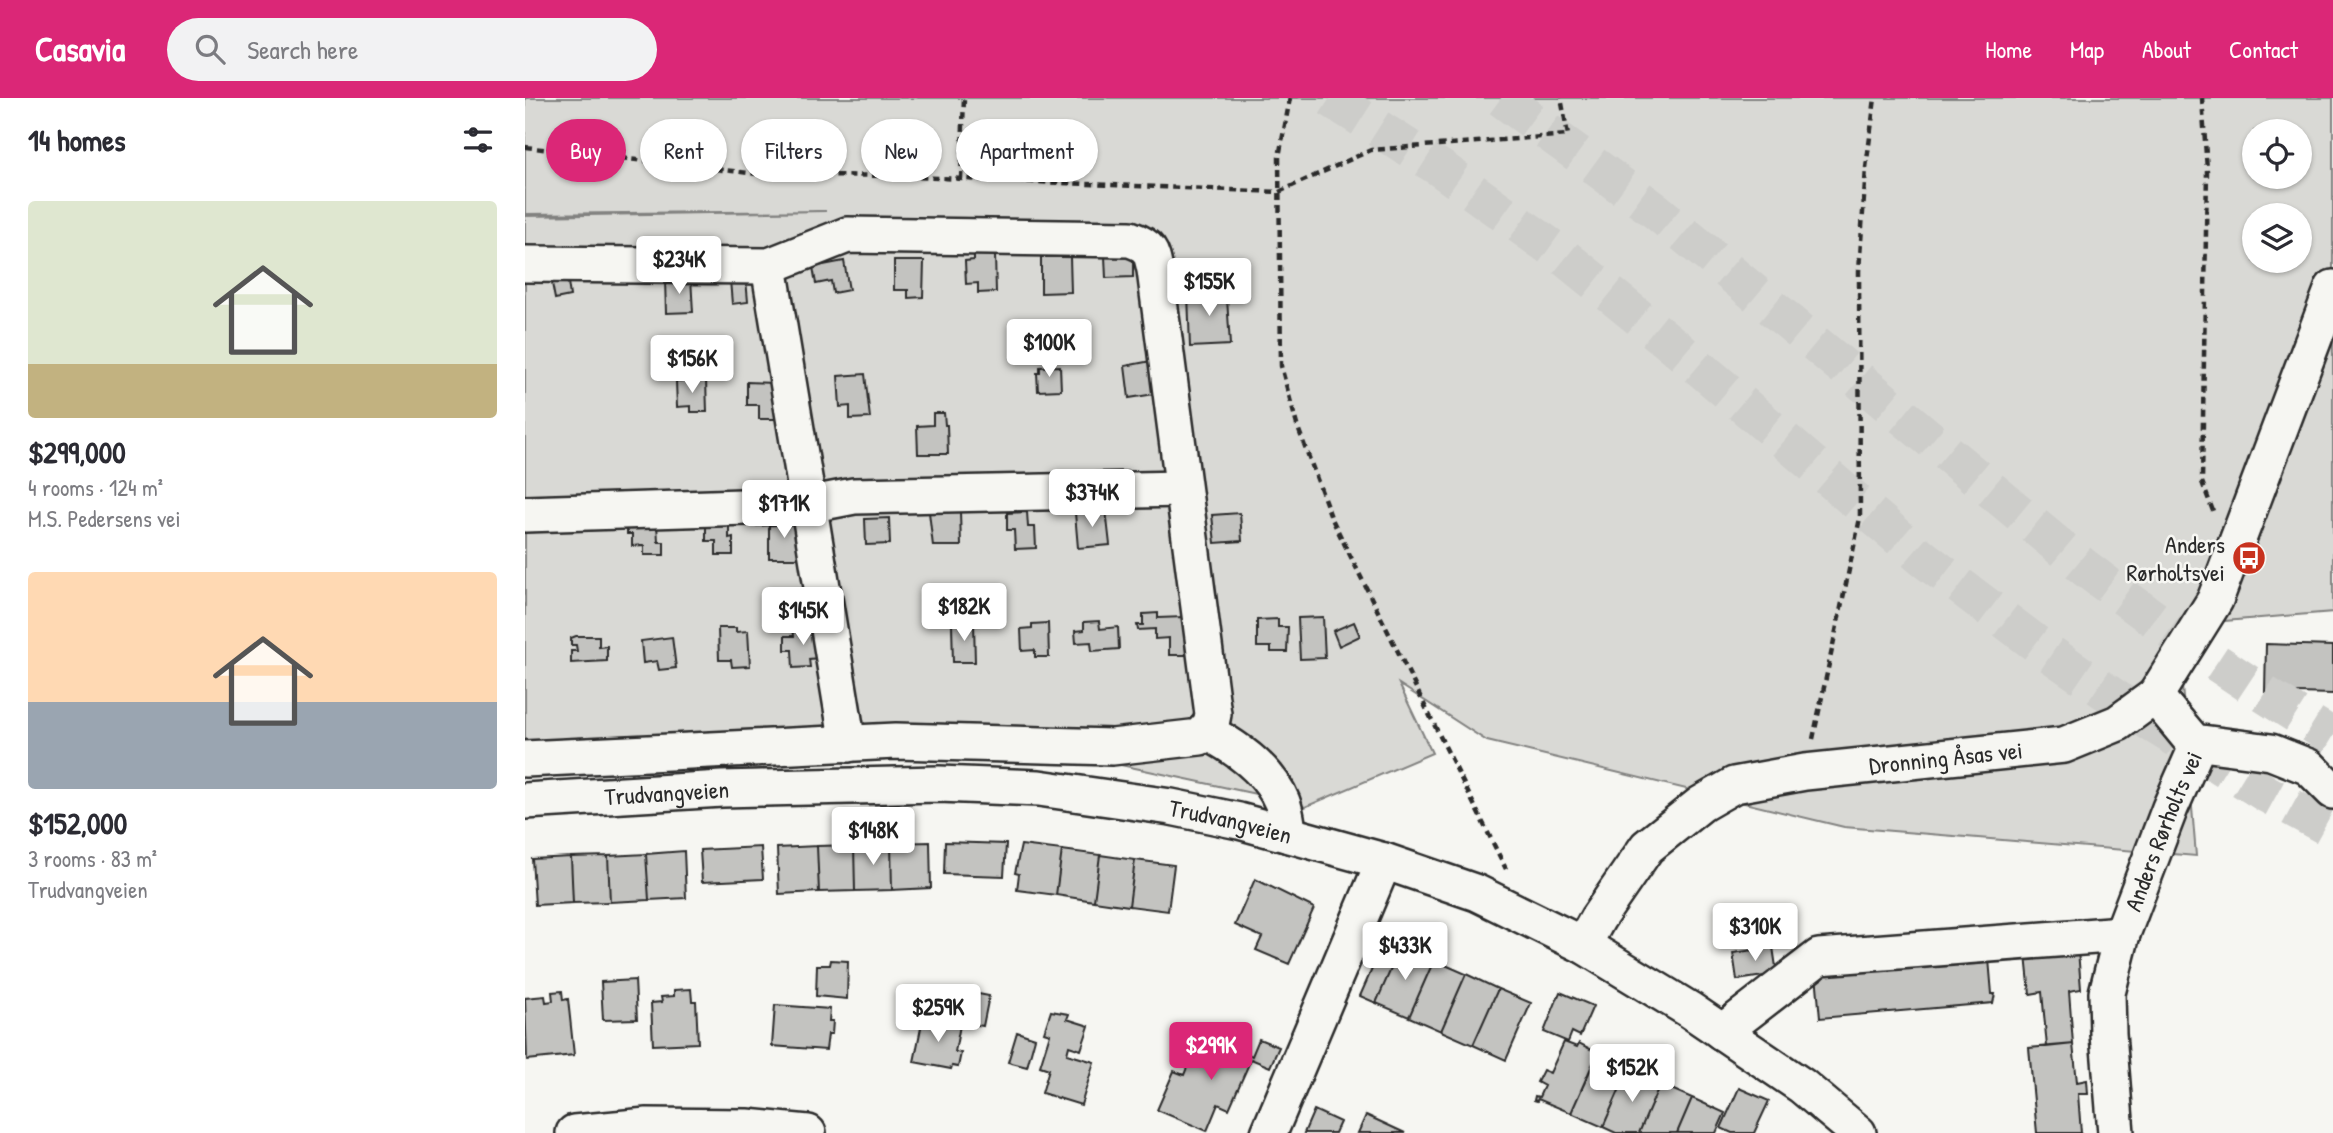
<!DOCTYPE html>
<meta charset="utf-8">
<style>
:root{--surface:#fff;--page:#f2f2f3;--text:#2b2b33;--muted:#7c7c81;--accent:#db2777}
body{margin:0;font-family:"Patrick Hand",sans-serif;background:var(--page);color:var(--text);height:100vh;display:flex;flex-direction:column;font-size:26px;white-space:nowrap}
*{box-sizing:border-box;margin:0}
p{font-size:23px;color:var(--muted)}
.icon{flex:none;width:38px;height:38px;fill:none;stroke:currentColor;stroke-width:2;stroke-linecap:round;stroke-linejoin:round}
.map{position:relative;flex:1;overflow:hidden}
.details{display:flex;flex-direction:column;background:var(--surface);width:525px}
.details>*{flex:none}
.banner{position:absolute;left:21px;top:21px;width:665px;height:63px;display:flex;gap:14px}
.buttons{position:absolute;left:1717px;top:21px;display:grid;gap:14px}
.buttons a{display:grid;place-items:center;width:70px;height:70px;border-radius:50%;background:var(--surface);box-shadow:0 2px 5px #0004;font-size:35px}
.price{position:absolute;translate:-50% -60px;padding:0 16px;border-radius:7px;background:#fff;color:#222;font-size:23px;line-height:46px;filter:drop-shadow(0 2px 4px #0008)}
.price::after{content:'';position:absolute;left:50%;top:42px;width:21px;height:16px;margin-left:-10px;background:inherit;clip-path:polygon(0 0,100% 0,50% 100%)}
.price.on{background:var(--accent);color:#fff}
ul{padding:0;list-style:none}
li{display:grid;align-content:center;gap:14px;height:371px;padding:0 28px}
li span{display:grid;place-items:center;height:217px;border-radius:7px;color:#555}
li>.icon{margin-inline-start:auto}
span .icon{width:126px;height:126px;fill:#fffc;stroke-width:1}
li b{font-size:30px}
h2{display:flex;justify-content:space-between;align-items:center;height:84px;padding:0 28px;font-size:30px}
.pill{padding:0 24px;border-radius:32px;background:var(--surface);box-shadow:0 2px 5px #0004;font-size:24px;line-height:63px}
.pill.on{background:var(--accent);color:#fff}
header{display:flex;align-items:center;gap:42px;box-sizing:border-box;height:98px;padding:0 35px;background:var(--accent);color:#fff}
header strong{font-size:33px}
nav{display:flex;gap:38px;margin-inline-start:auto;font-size:24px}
.search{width:490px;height:63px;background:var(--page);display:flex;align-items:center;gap:18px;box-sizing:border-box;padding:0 24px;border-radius:38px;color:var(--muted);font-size:26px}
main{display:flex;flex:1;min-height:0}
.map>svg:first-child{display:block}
.green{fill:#d9d9d5;stroke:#828280;stroke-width:2;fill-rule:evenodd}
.building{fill:#c3c3c0;stroke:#2b2b2b;stroke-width:2}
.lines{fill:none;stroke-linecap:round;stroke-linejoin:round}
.major-tunnel{stroke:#cdcdca;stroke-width:38;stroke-dasharray:38 19;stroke-linecap:butt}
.minor-casing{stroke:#2b2b2b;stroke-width:40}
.path{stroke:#2b2b2b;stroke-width:4.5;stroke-dasharray:7 5;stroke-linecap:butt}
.minor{stroke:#f6f6f2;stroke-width:35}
.labels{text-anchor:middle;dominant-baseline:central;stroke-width:5;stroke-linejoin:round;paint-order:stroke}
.poi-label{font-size:24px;fill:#2b2b2b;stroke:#f6f6f2;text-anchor:end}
.street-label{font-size:24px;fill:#2b2b2b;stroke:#f6f6f2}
</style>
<header>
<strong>Casavia</strong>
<div class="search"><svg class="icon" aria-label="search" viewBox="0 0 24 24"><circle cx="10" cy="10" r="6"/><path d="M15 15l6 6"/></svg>Search here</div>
<nav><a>Home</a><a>Map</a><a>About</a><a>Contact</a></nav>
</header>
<main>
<section class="details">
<h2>14 homes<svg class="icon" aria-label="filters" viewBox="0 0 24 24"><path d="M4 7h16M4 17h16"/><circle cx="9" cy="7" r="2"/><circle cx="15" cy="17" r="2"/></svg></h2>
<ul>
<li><span style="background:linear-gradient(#dfe7d0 75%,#c2b280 0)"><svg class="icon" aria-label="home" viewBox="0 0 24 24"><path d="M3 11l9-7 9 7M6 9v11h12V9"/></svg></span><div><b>$299,000</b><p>4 rooms · 124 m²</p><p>M.S. Pedersens vei</p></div></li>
<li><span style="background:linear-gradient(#ffd9b3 60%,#9aa5b1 0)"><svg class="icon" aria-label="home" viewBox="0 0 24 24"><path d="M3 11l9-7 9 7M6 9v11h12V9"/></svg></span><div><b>$152,000</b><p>3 rooms · 83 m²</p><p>Trudvangveien</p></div></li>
</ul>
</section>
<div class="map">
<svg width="1808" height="1035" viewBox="0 0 1808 1035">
<rect width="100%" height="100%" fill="#f6f6f2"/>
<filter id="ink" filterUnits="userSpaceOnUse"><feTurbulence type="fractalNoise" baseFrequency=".0143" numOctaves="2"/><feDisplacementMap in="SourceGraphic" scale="14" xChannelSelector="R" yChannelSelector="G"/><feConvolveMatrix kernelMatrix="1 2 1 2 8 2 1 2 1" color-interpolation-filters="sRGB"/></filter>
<g filter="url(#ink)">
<path class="green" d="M0,0H1808V514L1652,527L1671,758L1319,729L962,643L874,586L907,655L780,709L731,696L596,667L457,654L0,671V118L301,113L0,116ZM1729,33H1774V79H1729ZM1729,117H1774V163H1729Z"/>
<path class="building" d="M449,157H470L471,194L453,195V185L441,186L440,163L449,162Z
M580,158H608V179L581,180Z
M516,159H545L546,194L516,195Z
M319,163L324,192L308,195L306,183L291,186L288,169Z
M369,163H399L398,199L383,200V192H369Z
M42,177L45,198L30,201L26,180Z
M166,180L168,214L141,215L140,181Z
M221,181L223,204L207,206L205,182Z
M689,185H701L705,247L665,249L663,196L690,194Z
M626,263L630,296L604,300L600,268Z
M535,268L536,292L513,293L512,275H515V269Z
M340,276L345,320L325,321V308L315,309L313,278Z
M181,282L182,314H166V308L152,309L151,283Z
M222,284L250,285V321H234V307H222Z
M408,315H419L420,327H422L423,356H393L392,328L408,327Z
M581,412L585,447L553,450L550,415Z
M435,413L436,448H408L404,414Z
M502,414L503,429H510L511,450L490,451L489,432H482V415Z
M715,415L717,443L690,445L687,417Z
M364,420L365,446L341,447L340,421Z
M181,424H204V440L208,439V457H191V443H181Z
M244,424H273V460H244Z
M132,425L133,444H139V457H119V447L107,448V436H102V426Z
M633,515V520L659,519L661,557H644V540L630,541V531L613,532L612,527H618V516Z
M798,519L800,560L775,561L773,520Z
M753,521V529H763L762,554H746V549H732V522Z
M574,523L575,531L593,529L594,551L567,553L566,544L551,545L550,533L559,532V524Z
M829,524L835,538L814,548L808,533Z
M449,525L450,564H428L427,526Z
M523,525L524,559H510V552L497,553L496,531L507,530V526Z
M286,528L287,538H293L294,560L284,561L285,569L268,570L267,552H260V538H269L268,529Z
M193,530H211V534L223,533L225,568L207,569L206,562H194Z
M51,538H74V549L82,548V563L46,565V553H52L51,547H46V540Z
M147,539L151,570L134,572L132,563L118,565L116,543Z
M1741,546L1808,548V596L1740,594Z
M405,744L406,790L367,792L366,745Z
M420,744L481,746L479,778L419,776Z
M366,745L367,792L330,793L329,747Z
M329,747L330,793L294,794L292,748Z
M496,747L537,752L531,797L492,792L494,776L490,775Z
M292,748L294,794L254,796L252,750Z
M236,749L238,781L177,784L175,752Z
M537,752L575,757L569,803L531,797Z
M159,753L161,800L124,802L121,756Z
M121,756L124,802L85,804L83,758Z
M575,757L610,762L604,808L569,803Z
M83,758L85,804L48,805L46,759Z
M46,759L48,805L10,807L7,761Z
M610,762L649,767L643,813L604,808Z
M730,781L789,810L764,866L731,852L737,839L710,827Z
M876,848L909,862L884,919L851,905Z
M1248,849L1252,876L1212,882L1208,855Z
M1553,852L1556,891L1544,893L1548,946L1522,949L1517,894L1505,896L1501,857Z
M854,855L870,862L851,905L835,898Z
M1464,861L1467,896H1470L1468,905L1295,920L1291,876Z
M306,862L323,863L322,901L291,898L292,867H305Z
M909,862L941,876L916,933L884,919Z
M941,876L973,891L948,947L916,933Z
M110,882L112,921L78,922L76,884Z
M166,891L167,903H171L173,945L128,947L126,905L137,904L136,899L149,898V892Z
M973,891L1006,905L981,962L948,947Z
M37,893L38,902L43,901L49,957L2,962L0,900L20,898L21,904L28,903L27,894Z
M438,893L464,898L458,928L432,923Z
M1035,894L1068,908L1055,938L1047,934L1043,944L1019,934Z
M250,907L305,911L304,923H308L307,936H303L301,952L247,948Z
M526,913L544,916L542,921L564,928L556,952L544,948L542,956L569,964L556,1007L517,995L524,971L515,968L525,936L519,934Z
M398,920L435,927L430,954L436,955L433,969L427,968L426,971L389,964Z
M492,934L510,940L502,969L483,964Z
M734,941L754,949L745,969L726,961L704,1011L693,1006L682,1033L632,1012L649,973L659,977L670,949L688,957L694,943L727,958Z
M1039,944L1052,949L1054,945L1073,955L1046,1015L1013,1001L1012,1003L1009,1002L1010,998L1014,999L1019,988L1012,984L1018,972L1025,975Z
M1548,946L1552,984L1562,982L1563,996H1553L1556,1035H1512L1504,950Z
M1071,958L1103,972L1078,1029L1046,1015Z
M1103,972L1135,986L1114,1035H1091L1078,1029Z
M1135,986L1167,1000L1152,1035H1114Z
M1214,990L1244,1003L1229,1035H1207L1196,1030Z
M1167,1000L1200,1015L1191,1035H1152Z
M789,1012L815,1024L810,1035H779Z
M841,1017L880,1035H833Z"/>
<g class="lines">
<path class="major-tunnel" d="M805,0L915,70L1034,155L1148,247L1399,461L1521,553L1628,626L1742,696L1808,732
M976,0L1131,113L1560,470C1640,531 1722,587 1808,639"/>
<g class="minor-casing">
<g id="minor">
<path d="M0,166L244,168L322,137L605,141C625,148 626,153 630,172L688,616L686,626L675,639L587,649L371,643L0,661"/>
<path d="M244,168L323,646"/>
<path d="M0,416L282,407L329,398L657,391"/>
<path d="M680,633C709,648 744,672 757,704C761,714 762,727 764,737"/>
<path id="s1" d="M0,703L197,691L414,686L514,690L646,709L714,723L859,763L952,795L1058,847L1165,912L1277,988L1333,1035"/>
<path id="s2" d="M1058,847L1073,820L1122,749L1176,706L1209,687L1280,674L1539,647L1593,625L1630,598L1669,644L1746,654L1784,669L1808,693"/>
<path d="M1197,934L1294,859L1597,836"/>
<path d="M49,1035L122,1028L222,1029L283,1035"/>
<path d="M744,1035L859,763"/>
<path id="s3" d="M1591,1035L1583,936L1582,895L1597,836L1645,710L1672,649L1630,598L1690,502L1808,190"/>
</g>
</g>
<path class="path" d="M765,0L754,59L756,268L772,327L806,419L981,771
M1677,0L1682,72L1677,384L1688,413
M0,49L233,76L367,78L754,94L846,52L1043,37L1036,0
M436,81L439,0
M1288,641L1335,420L1334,173L1341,70L1350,0"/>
<use href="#minor" class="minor"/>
</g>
</g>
<defs>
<g id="bus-disc" transform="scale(1.75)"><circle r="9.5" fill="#c8321e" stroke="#f6f6f2"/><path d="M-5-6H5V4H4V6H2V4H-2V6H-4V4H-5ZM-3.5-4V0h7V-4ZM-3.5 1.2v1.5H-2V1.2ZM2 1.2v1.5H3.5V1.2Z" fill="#fff"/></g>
</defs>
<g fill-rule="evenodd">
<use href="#bus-disc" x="1724" y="460"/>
</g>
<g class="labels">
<g class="poi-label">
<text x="1700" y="446">Anders<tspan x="1700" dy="28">Rørholtsvei</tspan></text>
</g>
<g class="street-label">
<text stroke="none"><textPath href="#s2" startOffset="438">Dronning Åsas vei</textPath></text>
<text stroke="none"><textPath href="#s1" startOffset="142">Trudvangveien</textPath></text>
<text stroke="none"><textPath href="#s1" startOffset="709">Trudvangveien</textPath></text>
<text stroke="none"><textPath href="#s3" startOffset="312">Anders Rørholts vei</textPath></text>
</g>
</g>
</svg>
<div class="buttons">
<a><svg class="icon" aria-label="locate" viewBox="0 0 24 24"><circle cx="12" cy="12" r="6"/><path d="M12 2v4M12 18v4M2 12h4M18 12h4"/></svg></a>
<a><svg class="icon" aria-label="layers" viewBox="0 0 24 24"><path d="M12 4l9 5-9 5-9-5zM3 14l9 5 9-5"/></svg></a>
</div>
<b class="price" style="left:154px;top:198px">$234K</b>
<b class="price" style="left:684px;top:220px">$155K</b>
<b class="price" style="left:524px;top:281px">$100K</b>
<b class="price" style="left:167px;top:297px">$156K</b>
<b class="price" style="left:567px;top:431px">$374K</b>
<b class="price" style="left:259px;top:442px">$171K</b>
<b class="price" style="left:439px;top:545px">$182K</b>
<b class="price" style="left:278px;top:549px">$145K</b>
<b class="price" style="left:348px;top:769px">$148K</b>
<b class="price" style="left:1230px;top:865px">$310K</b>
<b class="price" style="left:880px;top:884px">$433K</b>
<b class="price" style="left:413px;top:946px">$259K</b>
<b class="price on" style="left:686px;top:984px">$299K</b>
<b class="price" style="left:1107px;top:1006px">$152K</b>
<div class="banner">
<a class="pill on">Buy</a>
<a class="pill">Rent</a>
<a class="pill">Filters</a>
<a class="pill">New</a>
<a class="pill">Apartment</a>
</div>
</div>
</main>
